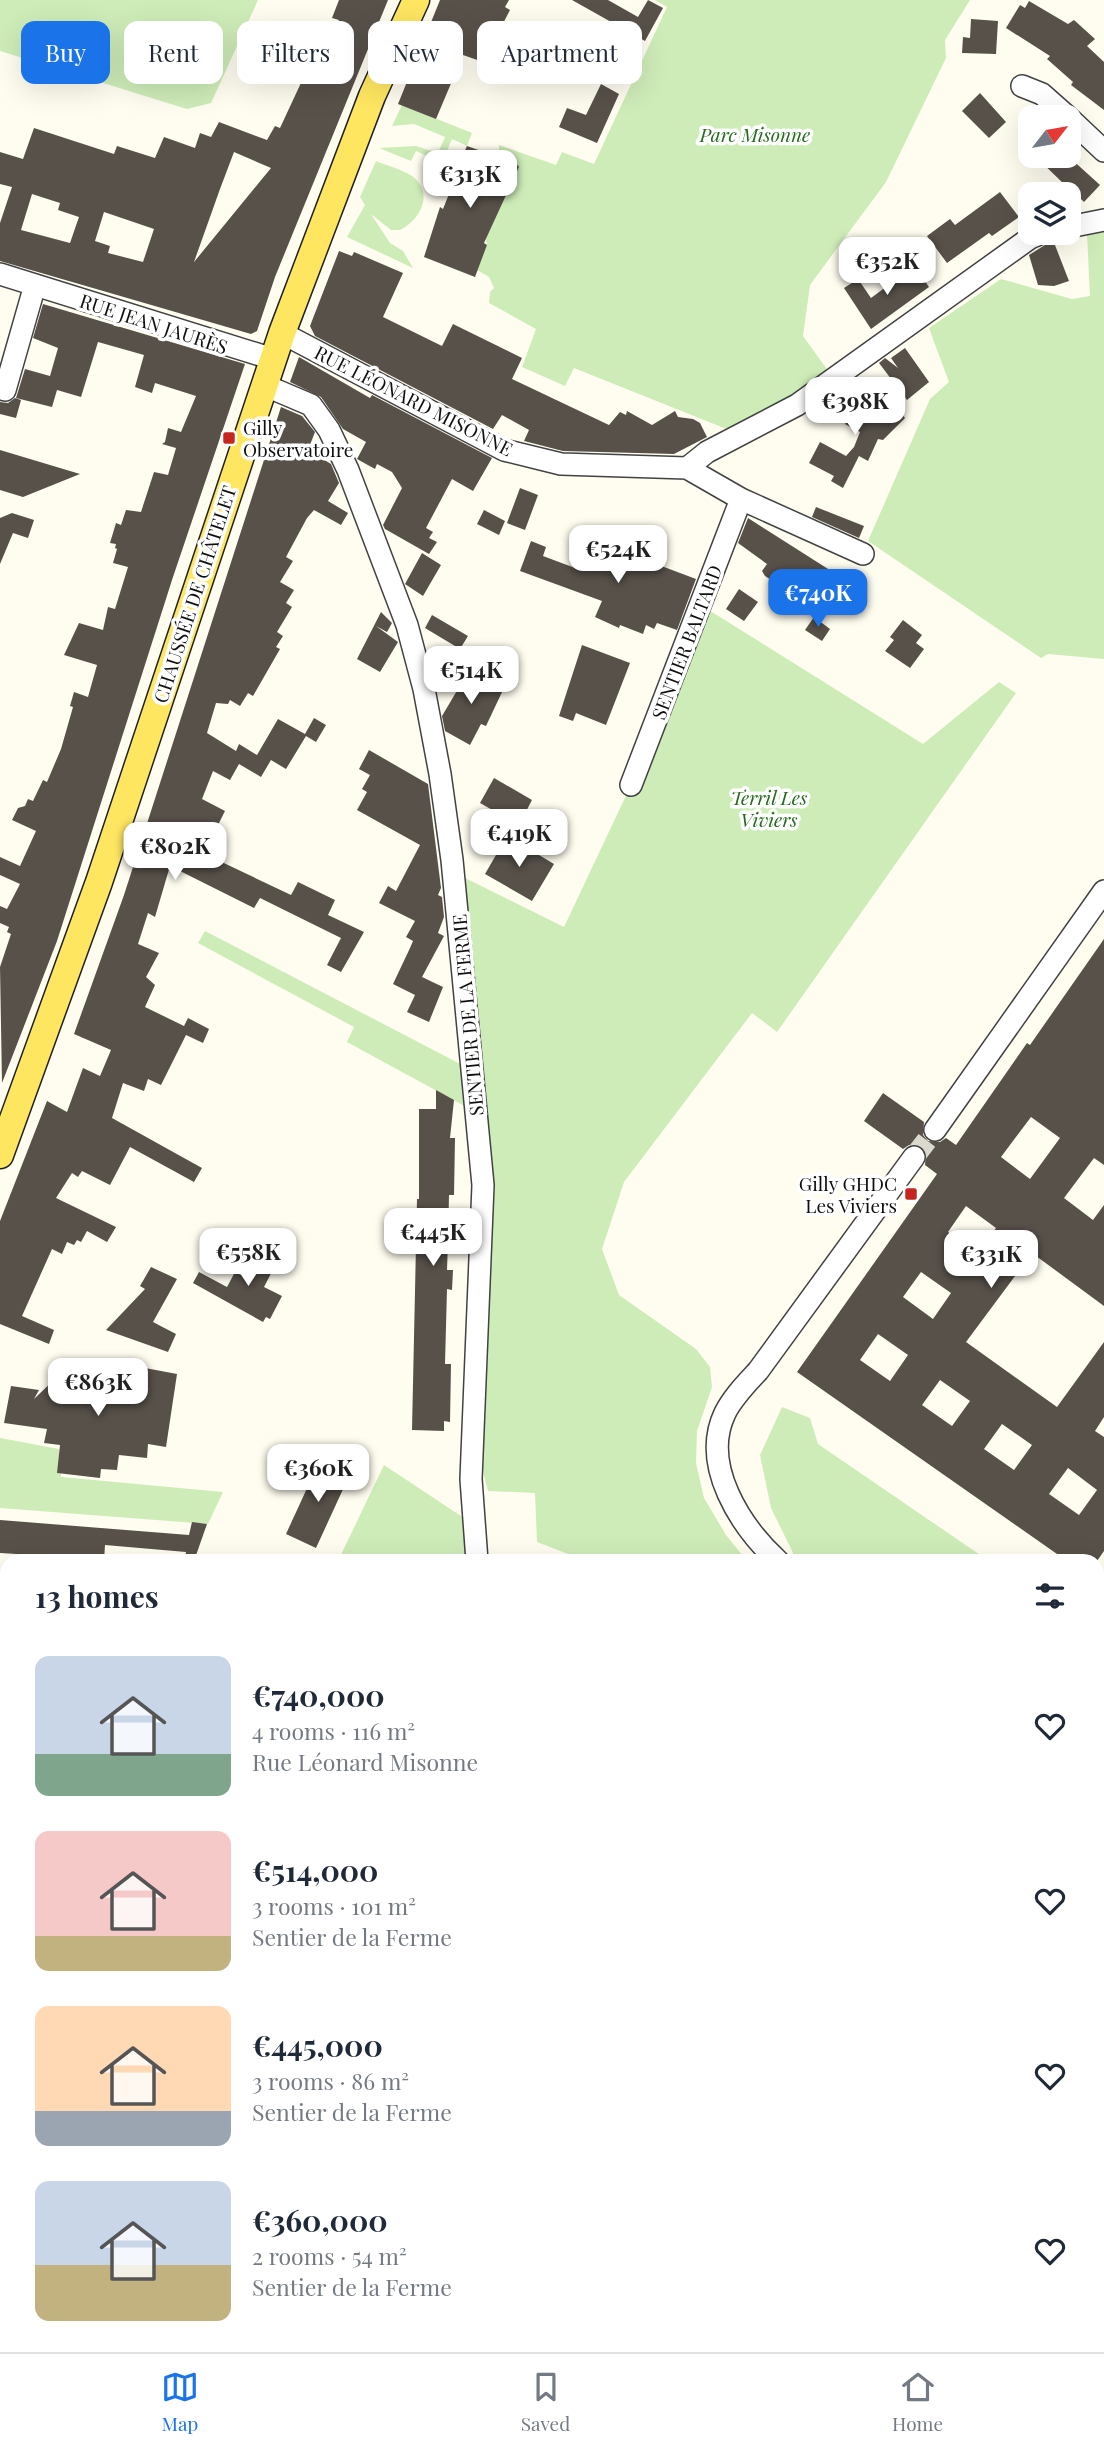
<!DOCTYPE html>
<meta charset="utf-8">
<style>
:root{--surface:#fff;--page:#f6f6f7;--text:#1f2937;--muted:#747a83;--line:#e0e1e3;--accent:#1a73e8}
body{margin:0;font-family:"Playfair Display",serif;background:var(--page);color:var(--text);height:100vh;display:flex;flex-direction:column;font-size:26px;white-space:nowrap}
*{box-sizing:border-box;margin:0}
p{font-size:23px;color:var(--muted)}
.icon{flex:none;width:38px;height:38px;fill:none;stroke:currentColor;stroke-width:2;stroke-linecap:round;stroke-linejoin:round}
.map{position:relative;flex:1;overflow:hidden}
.details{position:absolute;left:0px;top:1554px;width:1104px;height:798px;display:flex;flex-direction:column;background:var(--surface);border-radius:21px 21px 0 0;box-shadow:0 7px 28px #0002}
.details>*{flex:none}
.top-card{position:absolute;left:21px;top:21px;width:700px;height:63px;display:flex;gap:14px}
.needle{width:46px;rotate:59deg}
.controls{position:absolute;left:1018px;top:105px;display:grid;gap:14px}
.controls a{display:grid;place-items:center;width:63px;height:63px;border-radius:14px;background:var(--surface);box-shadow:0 7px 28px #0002;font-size:35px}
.price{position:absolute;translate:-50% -60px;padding:0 16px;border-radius:14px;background:#fff;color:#222;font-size:23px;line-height:46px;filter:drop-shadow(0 2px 4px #0008)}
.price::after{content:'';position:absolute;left:50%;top:42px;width:21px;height:16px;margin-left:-10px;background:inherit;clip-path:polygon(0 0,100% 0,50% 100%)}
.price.on{background:var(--accent);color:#fff}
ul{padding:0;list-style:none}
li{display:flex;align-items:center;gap:21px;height:175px;padding:0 35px}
li span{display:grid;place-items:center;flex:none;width:196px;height:140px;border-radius:14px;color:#555}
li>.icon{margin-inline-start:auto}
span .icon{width:84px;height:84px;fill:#fffc;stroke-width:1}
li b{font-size:30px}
h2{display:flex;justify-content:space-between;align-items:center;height:84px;padding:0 35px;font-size:30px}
.tag{padding:0 24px;border-radius:14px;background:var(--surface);box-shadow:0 7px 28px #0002;font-size:24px;line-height:63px}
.tag.on{background:var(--accent);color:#fff}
.menu{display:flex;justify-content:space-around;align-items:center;height:98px;border-top:2px solid var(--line);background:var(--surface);font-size:19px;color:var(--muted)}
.menu a{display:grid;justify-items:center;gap:4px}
.menu .on{color:var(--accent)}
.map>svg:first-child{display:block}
.green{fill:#ceecb8}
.building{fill:#58514a;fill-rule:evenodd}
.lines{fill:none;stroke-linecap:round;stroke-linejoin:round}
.minor-tunnel{stroke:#dbd9ce;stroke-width:21;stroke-dasharray:21 10;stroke-linecap:butt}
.minor-casing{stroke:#424242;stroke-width:24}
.major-casing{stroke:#202020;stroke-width:29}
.minor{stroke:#fff;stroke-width:21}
.major{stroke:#fee661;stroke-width:26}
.poi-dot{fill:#c52720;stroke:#fff;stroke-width:2.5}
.labels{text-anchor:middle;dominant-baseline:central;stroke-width:7;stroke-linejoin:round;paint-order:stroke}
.park-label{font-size:19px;font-style:italic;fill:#256a1b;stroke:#fff}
.street-label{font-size:19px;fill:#0f0f0f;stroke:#fff}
.poi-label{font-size:19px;fill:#0f0f0f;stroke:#fff;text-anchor:start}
</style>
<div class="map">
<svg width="1104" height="2352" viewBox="0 0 1104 2352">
<rect width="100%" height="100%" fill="#fffdf0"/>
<path class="green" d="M0,0H258L211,103L187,109L0,51Z
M655,0H970L945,40L946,58L886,182L810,285L803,336L829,372L827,378L729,430L574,368L565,386L522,367L536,329L489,303L490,292L494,288L489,277L477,270L487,245L485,236L518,168L499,157V145L556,165L562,152L594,164L667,7Z
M402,105L472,133L467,146L452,139L442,163L416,151L411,161L379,148L416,146L438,153L445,137L414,124L392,126Z
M376,161C388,166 401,169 412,176C435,193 420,220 400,230H391L371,214L390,243L403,251L413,268L347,237L365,205L360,197Z
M1104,231V659L1048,654L1041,658L868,541L930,399L949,382L929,328L1001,279L1072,299L1090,296L1087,234Z
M704,607L923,744L999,682L1016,693L777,1032L752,1013L624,1182L602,1249L619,1295L696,1349L710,1367L712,1387L697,1431L696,1463L704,1498L726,1535L747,1561H586L537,1542L535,1493L488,1491L482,1468L489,1172L461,876L564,927L631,785Z
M205,931L466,1067L470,1109L347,1042L354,1027L198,943Z
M782,1407L810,1418L818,1444L989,1561H797L771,1508L760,1455Z
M0,1438L59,1449L61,1477L223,1492L208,1524L0,1508Z
M384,1465L467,1520L468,1561H338Z
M1097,1726L1104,1729V1933L1097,1931Z
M1104,2195V2269L1097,2279V2204Z
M941,2345H1050L1045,2352H936Z"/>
<path class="building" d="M339,0H388L275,277L257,331L251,334L0,261V223L12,187L0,184V152L23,159L34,128L114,154L117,146L155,158L164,137L195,148L200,133L211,137L219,122L267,140L275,126L280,128L320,42L328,45L339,20L332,18ZM234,152L271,168L194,262L220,189ZM32,194L60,203L58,210L79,217L70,243L21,230ZM104,212L154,229L143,262L108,253L110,246L95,241Z
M440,0H509L505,7L510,10L483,62L463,55L436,119L398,104Z
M572,0H608L638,17L648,0L663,8L645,41Z
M1029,1L1068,24L1074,20L1095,39L1087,46L1104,62V110L1071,85L1073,82L1047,59L1050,56L1006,28L1020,5L1025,8Z
M971,19L998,21L996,54L962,53L963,37L970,38Z
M601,84L619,94L597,143L559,127L567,108L586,115Z
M980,93L1006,122L989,138L962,111Z
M467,146L516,163L519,167L484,243L487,245L475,277L424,257L440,207L443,209L455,179L448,177L456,159L460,161Z
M1035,156H1068L1100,185L1084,202L1077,195L1072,200L1069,194L1062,191L1066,186Z
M1000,192L1019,217L992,236L989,233L947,263L927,236L950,219L955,225Z
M1053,240L1069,281L1054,286L1038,285L1029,255Z
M339,251L352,256L354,252L403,273L383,317L442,346L453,324L522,358L512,379L609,425L620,412L626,415L627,411L652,425L675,411L678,417L693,419L700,423L707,437L674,454L563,451L524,441L529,430L502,415L493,429L315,336L310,326Z
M914,266L929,287L871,329L844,288L858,279L871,298Z
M43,304L245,364L172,580L57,941L2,1083L0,967L11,934L7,932L9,927L0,923V906L7,909L20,884L0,875V857L20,866L36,831L12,820L18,808L25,806L28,799L33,801L43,780L47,782L61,749L73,707L70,706L74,692L88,697L97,665L64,655L79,623L103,630L108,607L115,609L128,567L113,563L117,549L115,548L116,544L110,543L116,523L121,525L126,510L141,512L154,472L168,475L176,448L162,444L165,442L168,428L181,432L196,396L155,383L152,393L135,387L144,355L98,342L81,397L57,390L52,407L16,398L25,369L50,376L58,348L33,338Z
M905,348L929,382L907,400L879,363L885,358L898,368L891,358Z
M299,357L370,398L372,395L492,458L473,491L452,479L426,528L433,532L429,538L437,542L429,554L385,529L383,525L402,488L392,472L377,464L375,469L357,459L366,442L343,429L321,397L290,382Z
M849,389L871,420L893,403L905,418L883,440L878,439L868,461L859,456L843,488L831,481L834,476L809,463L820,442L846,456L854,447L860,432L845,424L847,421L830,403Z
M15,398L21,400L16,418L0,414V402L8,403Z
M281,407L302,416L315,432L308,450L331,464L339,483L328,501L348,513L341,525L314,510L307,518L286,557L293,561L280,582L294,590L286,603L292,607L277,632L283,636L276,647L280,649L253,696L248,693L240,706L230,700L228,704L216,703L207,733L236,751L239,744L257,755L278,719L305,734L314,718L326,725L316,742L306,736L286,769L271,760L261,777L239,764L230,780L213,771L202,799L225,811L209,843L214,845L209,856L291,895L298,882L335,900L328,915L364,932L341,972L327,965L341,938L260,898L254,908L170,866L155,917L148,913L138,944L159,953L146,977L155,985L145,1007L184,1026L188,1018L209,1029L203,1043L186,1035L161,1085L148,1079L144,1091L123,1083L112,1118L202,1168L194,1182L130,1147L110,1185L82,1171L78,1177L72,1173L56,1198L116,1227L107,1242L87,1231L81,1242L77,1240L74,1245L67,1242L62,1254L52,1249L22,1316L54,1330L49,1344L0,1324V1221L47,1101L67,1112L83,1068L100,1076L111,1050L74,1034L124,895Z
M0,450L80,474L23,497L0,490Z
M520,488L538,495L525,530L507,523Z
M816,507L864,526L859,538L812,517Z
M484,510L505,521L499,535L477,524Z
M12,513L34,520L28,538L13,533L0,564V518Z
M748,518L836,574L815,608L765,576L762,571L767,564L738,543Z
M587,538L696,579L677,630L657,623L654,629L646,625L643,634L620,625L619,628L595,617L602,601L520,571L531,541L546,547L543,556L575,568Z
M422,553L441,565L423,596L405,584Z
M739,589L758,602L744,621L726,609Z
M381,612L392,623L387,632L376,626L398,642L380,672L357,659Z
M432,615L468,636L460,649L425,628Z
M814,617L830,629L822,641L805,630Z
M903,620L922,635L916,643L924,649L910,668L885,651L894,640L890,637Z
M582,645L630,663L606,725L576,713L573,721L559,716Z
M471,667L503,690L486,726L481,724L470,745L445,731L442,716Z
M369,750L428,784L441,888L438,895L442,897L444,917L438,933L444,936L422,977L443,987L429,1022L407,1012L415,995L393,984L410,948L413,941L406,937L415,921L379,903L388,886L396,891L420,845L357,810L367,792L362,789L370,775L359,769Z
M494,778L532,800L519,825L480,803Z
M507,836L554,864L532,901L485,874Z
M1104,939V1165L1094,1158L1064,1198L1093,1220L1104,1205V1306L1032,1253L966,1342L1057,1407L1104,1342V1417L1095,1431L1104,1437V1551L1097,1561H1067L797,1372L937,1174L925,1165L926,1152L921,1146L909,1145L903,1149L864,1121L883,1093L924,1122L923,1135L928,1141L940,1142L946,1138L956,1145L1027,1043L1030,1045ZM1031,1117L1060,1138L1030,1179L1001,1157ZM966,1206L996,1228L978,1253L948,1232ZM921,1272L951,1293L933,1319L903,1297ZM878,1334L908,1355L890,1381L860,1360ZM940,1380L970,1401L952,1426L922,1405ZM1002,1424L1032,1445L1014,1470L984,1449ZM1068,1468L1097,1490L1079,1515L1049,1494Z
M436,1090L454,1100L450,1138H455L454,1195H449L448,1242L447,1270H453L452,1290L447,1289L445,1364H451L450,1422L444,1421V1431L412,1430L417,1199H419V1109H436Z
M261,1248L279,1258L264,1287L282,1296L270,1319L266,1317L263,1322L193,1283L199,1272L227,1287L235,1272L245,1277Z
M151,1267L177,1279L153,1322L176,1334L168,1352L106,1330L145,1289L140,1286Z
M108,1361L177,1374L166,1447L148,1444L147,1458L119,1455L117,1470L101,1469L100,1478L57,1473L60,1445L44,1443L47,1429L4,1423L11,1386L39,1390L34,1399L59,1375L143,1395L147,1384L107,1367Z
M320,1460L350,1474L316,1548L286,1534Z
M0,1520L189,1535L192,1522L207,1524L194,1561H184L186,1552L105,1545L104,1561H33V1555L0,1553Z"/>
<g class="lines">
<path class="minor-tunnel" d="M914,1157L935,1130"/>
<g class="minor-casing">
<path id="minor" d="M1022,86L1042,94L1068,117
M1069,118L1104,151
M1069,227L1104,220
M0,274L273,359
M282,333L504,450L561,464L687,468L741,499L863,554
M264,385L311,405L329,430L348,470L407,625L424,689L440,774L452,860L483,1185L471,1479L477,1561
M5,390L35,285
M687,468L707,452L797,405L1030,238L1042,233
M631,785L741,499
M935,1130L1104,891
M778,1561C741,1527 700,1465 725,1413C733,1397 746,1384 758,1371L914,1157
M1097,1705L1104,1708
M0,2021L7,2019
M943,2352L948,2345"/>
</g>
<g class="major-casing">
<path id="major" d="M0,1155L99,882L282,333L372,96L416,0"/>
</g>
<use href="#minor" class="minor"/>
<use href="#major" class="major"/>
</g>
<g class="poi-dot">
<rect x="222" y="431" width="14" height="14" rx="3.5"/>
<rect x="904" y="1187" width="14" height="14" rx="3.5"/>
</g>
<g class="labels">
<g class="park-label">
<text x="755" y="134">Parc Misonne</text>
<text x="769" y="797">Terril Les<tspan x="769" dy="22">Viviers</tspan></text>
</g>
<g class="street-label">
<text transform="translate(154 323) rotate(18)">RUE JEAN JAURÈS</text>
<text transform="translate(414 400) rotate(27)">RUE LÉONARD MISONNE</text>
<text transform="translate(194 594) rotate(-72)">CHAUSSÉE DE CHÂTELET</text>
<text transform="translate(686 642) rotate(-69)">SENTIER BALTARD</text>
<text transform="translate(467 1015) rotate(-95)">SENTIER DE LA FERME</text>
</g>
<g class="poi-label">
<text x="243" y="427">Gilly<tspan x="243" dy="22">Observatoire</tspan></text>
<text x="897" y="1183" text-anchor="end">Gilly GHDC<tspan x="897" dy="22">Les Viviers</tspan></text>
</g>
</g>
</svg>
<div class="controls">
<a><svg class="needle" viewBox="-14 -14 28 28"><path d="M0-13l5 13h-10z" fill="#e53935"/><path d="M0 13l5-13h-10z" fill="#747a83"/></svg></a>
<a><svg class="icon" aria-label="layers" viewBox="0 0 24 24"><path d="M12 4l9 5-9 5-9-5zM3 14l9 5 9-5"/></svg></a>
</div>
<b class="price" style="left:470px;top:210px">€313K</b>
<b class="price" style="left:887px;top:297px">€352K</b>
<b class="price" style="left:855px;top:437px">€398K</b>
<b class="price" style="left:618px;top:585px">€524K</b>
<b class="price on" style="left:818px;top:629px">€740K</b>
<b class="price" style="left:471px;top:706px">€514K</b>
<b class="price" style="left:519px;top:869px">€419K</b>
<b class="price" style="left:175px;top:882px">€802K</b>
<b class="price" style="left:433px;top:1268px">€445K</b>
<b class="price" style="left:248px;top:1288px">€558K</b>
<b class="price" style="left:991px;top:1290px">€331K</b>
<b class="price" style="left:98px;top:1418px">€863K</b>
<b class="price" style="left:318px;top:1504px">€360K</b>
<div class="top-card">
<a class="tag on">Buy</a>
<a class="tag">Rent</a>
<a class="tag">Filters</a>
<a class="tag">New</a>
<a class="tag">Apartment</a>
</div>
<section class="details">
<h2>13 homes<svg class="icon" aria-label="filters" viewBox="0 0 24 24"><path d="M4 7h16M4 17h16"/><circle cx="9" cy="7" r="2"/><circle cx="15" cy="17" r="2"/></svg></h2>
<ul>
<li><span style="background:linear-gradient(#c9d6e8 70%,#7fa58c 0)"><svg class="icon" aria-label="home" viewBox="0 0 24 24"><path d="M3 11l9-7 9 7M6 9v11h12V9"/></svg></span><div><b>€740,000</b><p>4 rooms · 116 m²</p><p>Rue Léonard Misonne</p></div><svg class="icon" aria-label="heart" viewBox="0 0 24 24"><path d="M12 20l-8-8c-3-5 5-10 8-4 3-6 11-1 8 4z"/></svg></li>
<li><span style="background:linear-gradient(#f6c9c9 75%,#c2b280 0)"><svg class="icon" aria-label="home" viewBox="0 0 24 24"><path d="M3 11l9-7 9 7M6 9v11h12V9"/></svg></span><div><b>€514,000</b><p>3 rooms · 101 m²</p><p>Sentier de la Ferme</p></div><svg class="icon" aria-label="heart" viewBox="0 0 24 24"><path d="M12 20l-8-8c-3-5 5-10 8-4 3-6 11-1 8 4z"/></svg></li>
<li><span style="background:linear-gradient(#ffd9b3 75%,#9aa5b1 0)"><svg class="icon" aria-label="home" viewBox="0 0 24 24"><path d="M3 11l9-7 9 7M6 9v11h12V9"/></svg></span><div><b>€445,000</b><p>3 rooms · 86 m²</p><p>Sentier de la Ferme</p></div><svg class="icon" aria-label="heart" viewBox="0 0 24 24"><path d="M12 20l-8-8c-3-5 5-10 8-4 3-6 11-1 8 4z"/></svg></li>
<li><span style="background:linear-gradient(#c9d6e8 60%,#c2b280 0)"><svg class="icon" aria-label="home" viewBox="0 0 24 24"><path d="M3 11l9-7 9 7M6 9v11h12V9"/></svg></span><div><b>€360,000</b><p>2 rooms · 54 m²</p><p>Sentier de la Ferme</p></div><svg class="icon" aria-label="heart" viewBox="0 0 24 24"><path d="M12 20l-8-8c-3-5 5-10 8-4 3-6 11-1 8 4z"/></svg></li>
</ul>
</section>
</div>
<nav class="menu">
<a class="on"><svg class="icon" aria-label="map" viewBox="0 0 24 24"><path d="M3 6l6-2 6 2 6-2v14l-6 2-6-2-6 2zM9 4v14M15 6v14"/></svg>Map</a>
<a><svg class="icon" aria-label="saved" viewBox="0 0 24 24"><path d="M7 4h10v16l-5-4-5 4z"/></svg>Saved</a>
<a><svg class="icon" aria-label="home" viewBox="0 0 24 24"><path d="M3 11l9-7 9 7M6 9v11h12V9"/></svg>Home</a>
</nav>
